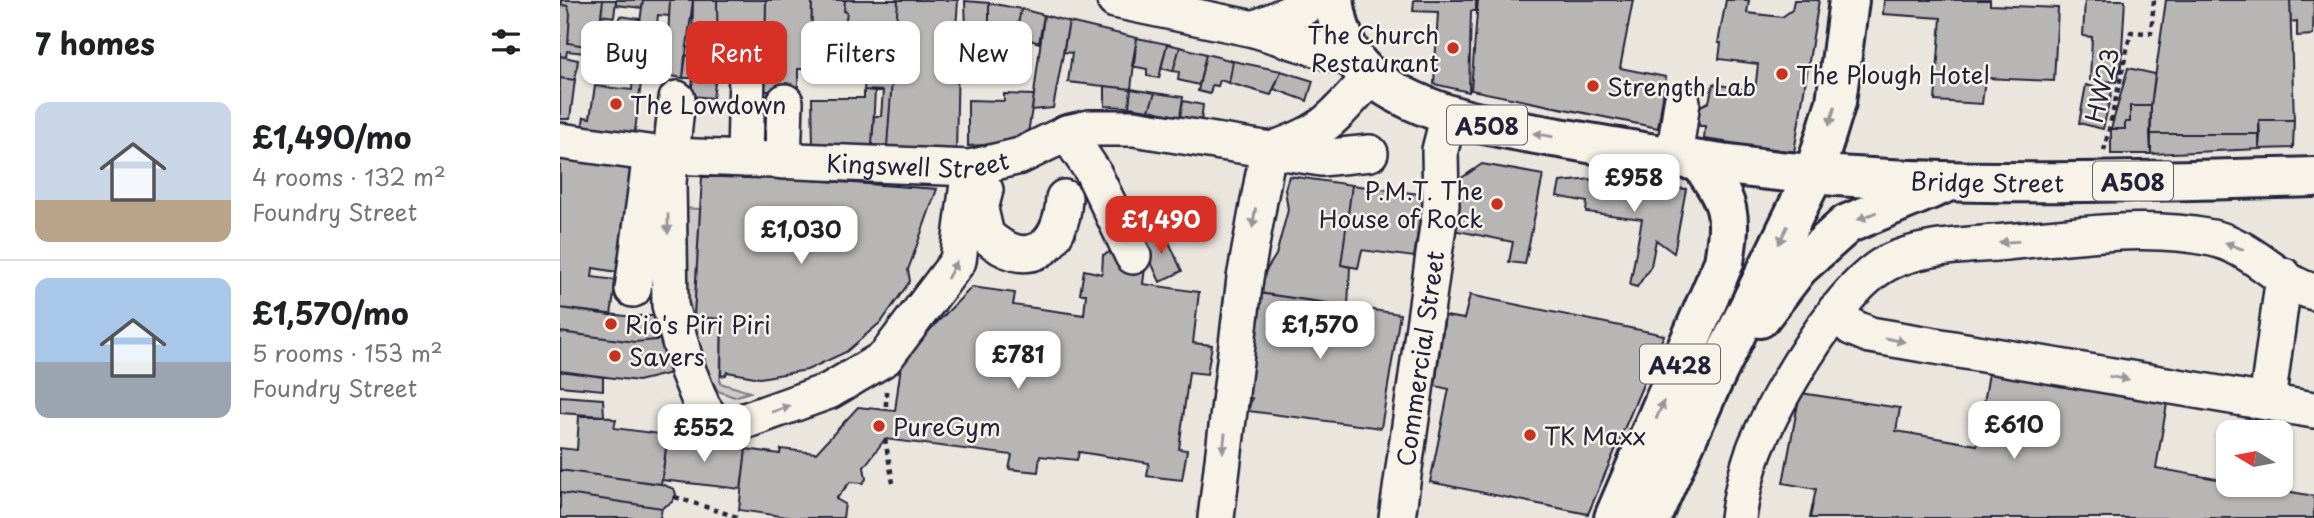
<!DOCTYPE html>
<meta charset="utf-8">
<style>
:root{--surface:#fff;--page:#f2f2f2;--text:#202124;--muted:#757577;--line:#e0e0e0;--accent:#d93025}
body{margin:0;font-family:"Playpen Sans",sans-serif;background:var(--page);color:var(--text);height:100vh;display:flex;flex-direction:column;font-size:26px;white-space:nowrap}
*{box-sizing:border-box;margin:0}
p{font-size:23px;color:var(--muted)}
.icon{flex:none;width:38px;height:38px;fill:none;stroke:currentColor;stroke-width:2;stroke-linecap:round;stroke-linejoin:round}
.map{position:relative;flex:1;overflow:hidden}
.drawer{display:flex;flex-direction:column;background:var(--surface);width:560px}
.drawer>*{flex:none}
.top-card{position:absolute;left:21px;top:21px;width:665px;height:63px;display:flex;gap:14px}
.needle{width:46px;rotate:280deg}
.fabs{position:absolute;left:1656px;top:420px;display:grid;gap:14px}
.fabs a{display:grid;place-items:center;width:77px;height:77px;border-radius:14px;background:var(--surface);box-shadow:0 2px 5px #0004;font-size:35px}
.price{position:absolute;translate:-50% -60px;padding:0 16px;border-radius:14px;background:#fff;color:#222;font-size:23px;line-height:46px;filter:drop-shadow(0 2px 4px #0008)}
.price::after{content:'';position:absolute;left:50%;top:42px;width:21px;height:16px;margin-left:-10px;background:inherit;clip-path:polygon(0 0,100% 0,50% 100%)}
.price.on{background:var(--accent);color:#fff}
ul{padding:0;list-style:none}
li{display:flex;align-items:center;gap:21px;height:175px;padding:0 35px}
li+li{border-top:2px solid var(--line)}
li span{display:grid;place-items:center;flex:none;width:196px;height:140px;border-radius:14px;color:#555}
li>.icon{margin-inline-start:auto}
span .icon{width:84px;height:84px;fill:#fffc;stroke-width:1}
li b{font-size:30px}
h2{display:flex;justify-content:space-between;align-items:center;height:84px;padding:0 35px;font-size:30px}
.tag{padding:0 24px;border-radius:14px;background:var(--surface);box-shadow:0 2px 5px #0004;font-size:24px;line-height:63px}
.tag.on{background:var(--accent);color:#fff}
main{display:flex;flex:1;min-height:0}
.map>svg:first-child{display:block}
.green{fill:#cdc9c6;stroke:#787680;stroke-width:2}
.building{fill:#b8b6b5;stroke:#22223b;stroke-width:2}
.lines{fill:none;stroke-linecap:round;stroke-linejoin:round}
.minor-casing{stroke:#22223b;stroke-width:40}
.highway-casing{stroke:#22223b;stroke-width:44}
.path{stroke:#22223b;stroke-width:4.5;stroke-dasharray:5 5;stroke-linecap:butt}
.minor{stroke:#f7f3e8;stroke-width:35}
.highway{stroke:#f7f3e8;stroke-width:38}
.oneway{fill:#97959a}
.poi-dot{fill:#c8321e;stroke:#f7f3e8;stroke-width:2.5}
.labels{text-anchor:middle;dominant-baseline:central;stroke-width:5;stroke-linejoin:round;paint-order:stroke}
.shield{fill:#f7f3e8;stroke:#62616f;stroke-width:2}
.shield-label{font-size:23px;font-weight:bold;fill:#22223b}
.poi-label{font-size:24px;fill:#22223b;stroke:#f7f3e8;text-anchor:start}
.street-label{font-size:24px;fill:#22223b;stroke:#f7f3e8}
</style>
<main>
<section class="drawer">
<h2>7 homes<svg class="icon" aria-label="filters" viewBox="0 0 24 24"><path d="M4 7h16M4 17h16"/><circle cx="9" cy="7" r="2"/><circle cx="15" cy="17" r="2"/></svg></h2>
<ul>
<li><span style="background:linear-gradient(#c9d6e8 70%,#b9a48a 0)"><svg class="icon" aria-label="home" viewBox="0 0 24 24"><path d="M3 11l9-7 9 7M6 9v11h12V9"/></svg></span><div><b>£1,490/mo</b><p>4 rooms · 132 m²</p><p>Foundry Street</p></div></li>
<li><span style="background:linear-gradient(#a9c7e8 60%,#9aa5b1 0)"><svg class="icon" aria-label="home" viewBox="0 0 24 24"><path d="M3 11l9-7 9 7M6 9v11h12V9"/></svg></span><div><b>£1,570/mo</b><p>5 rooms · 153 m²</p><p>Foundry Street</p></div></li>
</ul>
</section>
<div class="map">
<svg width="1754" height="518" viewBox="0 0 1754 518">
<rect width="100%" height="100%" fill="#eae6de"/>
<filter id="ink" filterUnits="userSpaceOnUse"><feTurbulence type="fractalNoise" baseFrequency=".0143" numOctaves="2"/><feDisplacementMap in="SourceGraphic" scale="14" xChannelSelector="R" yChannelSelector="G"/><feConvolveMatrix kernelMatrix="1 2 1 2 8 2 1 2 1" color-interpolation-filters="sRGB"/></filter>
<g filter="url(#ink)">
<path class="green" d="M117,208L140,209L134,317L162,319L160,383L190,392L174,397L158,391L131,343Z"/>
<path class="building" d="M43,0L41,18L47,19L46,30H51L49,50L8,43L10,14L8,6L2,5L1,0Z
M43,0H56L54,17L41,15Z
M56,0H83L82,8L56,5Z
M83,0H110L109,16L98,15L93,55L108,57L106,78L73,74Z
M110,0H133L123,78L106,75Z
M133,0H157L158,62L153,98L131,96L133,78H123L125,56L132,55Z
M157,0H206L205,63L191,62V44H177L176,62H158Z
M206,0H252L251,69H238V91H205Z
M252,0H285L284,11L287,12L279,64L306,67L305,83L265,80L266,37L251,36Z
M285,0H338L327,146L312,145L314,116H321L323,91L304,90L306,67L279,64L287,12L284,11Z
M338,0H398L394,57H398L396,154L327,146Z
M854,0H916V11H911L909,92L874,84L878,12L853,11Z
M918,0H1073L1060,68L1106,77L1098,128L911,90Z
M1166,0H1189L1187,13L1222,17L1232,10L1234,0H1259L1234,152L1144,139L1145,126H1140L1135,118L1136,108L1149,102L1153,84L1195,91L1198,64L1159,59L1161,43H1158Z
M1324,0H1430V5L1498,8L1494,81L1425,78L1422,104L1375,101L1381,18L1323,14Z
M1525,0H1565L1561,66L1556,82L1530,80L1532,37L1523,36Z
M1606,0H1730L1734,120H1699L1700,134H1590L1591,106Z
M1730,0H1754L1753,35L1737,36V21L1731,22Z
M0,1L2,5L8,6L10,14L8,43L49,50L43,71H38L40,61L24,60L25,53L7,51L6,57L0,56Z
M405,1L429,3V32L406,29Z
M429,3L461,9L456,35L429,32Z
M461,9L484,15L479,43L456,35Z
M484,15L509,22L493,108L472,110Z
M60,16L80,19L77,34L58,32Z
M509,22L577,38L571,89L508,82L512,53L503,52Z
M577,38L607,44L599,78L587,76V69L572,66Z
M607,44L620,47L613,71L601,68Z
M620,47L646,54L639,85L618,80L619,72L613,71Z
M646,54L673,61L669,83L660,80L658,86L652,85L650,94L638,91Z
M0,56L18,60L15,80L0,78Z
M673,61L721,71L711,95L669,83Z
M1568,68L1595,74L1591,106H1570V122H1565V129H1551Z
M721,71L753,81L747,101L714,89Z
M73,74L82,75L74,139L21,133L24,117L30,118L35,86L72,90Z
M0,78L15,80L10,119H0Z
M1526,85L1552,91L1543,129L1519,123Z
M545,86L571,89L569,107L545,106Z
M571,89L595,93L589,110L569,107Z
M304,90L315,91L312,145L253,146L252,98H304Z
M595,93L623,97L620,117L589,110Z
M444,94L474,95L468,134L457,143L408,146V100L444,101Z
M623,101L643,105L641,121L620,117Z
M1570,106H1591V154H1551V129H1565V122H1570Z
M1699,120H1734L1733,148L1699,149Z
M1590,134H1700L1699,149L1591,154Z
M0,154L75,163L57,272L33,268L32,277L56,280L51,315L0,308Z
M922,164L983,175L965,264L949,262L953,242L893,230L900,179Z
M165,174L377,189L348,270L350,281L322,321L286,352L247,370L200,378L167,372L166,375L161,376L162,319L134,317L142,177H164Z
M729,176L792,185L781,265L790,267L788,306L692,292L716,255L728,210L725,189Z
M1032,179V182L1102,192L1103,187L1126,189L1114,253L1096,240L1091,266L1077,287L1070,285L1082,219L1026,212L1027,202L997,196L1000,182Z
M792,185L859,194L863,198L854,257L802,250L798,268L781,265Z
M603,229L622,271L600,282L581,240Z
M558,249L585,268L583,284L639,292L633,343L652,345L647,374L629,372L619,449L627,450L622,480L587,476L589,463L519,452L517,460L480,456L478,472L449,469L452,455L325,439L304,467L306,479L303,483L290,482L276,499L285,504L283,518H234L179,510L186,449L220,454L221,449L256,453L298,407L335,411L342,358L412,287L455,293L453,305L524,315L526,294H520L524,270L542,274L543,255Z
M698,293L840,314L821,428L688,411L692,398L684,397Z
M910,295L1104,335L1028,514L870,482L889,389L875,386L885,316L904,319Z
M0,308L65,316H99L106,339L75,342L0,332Z
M0,332L75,342L106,339L115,372L78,381L0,371Z
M1430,367L1608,398L1596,468L1668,481V485H1692L1754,496V518H1250L1256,489L1223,483L1240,393L1340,408L1336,431L1417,445Z
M0,371L43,377V390L0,386Z
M0,396L43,399L44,416L0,413Z
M19,416H44L56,420L54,428L108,435L101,484L0,470V448L17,450Z
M107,440L186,449L181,489L102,480Z
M0,470L101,484L114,489L116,494L112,502L102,508L0,493Z
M0,493L102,508L100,518H0Z"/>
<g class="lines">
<g class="minor-casing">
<g id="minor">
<path d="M555,0L694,29L794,60"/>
<path d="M694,29L744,7L752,0"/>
<path d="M117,99L108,182L110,305L128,371L142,406L150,418L163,426L179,423L269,391L325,358L398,261L410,168"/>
<path d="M507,133L533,172L573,256"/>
<path id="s1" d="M0,141L111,156L410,168L460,156L507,133L529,128H574L761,158L810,153"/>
<path d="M711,150C769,130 771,119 811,77"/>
<path d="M1114,158L1122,102"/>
<path d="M185,159L187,71"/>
<path d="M223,161L225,102"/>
<path d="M425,190L420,209L426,235C466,273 502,249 504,198"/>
<path d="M73,289L90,161"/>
<path d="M1276,310L1291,327L1310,335L1754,410"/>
<path d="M1707,402L1724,276"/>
<path d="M656,518L685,278L708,151"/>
<path id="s2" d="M837,518L881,205L880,150L889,115"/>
<path d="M1178,518C1182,491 1188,462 1200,437C1222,389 1281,287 1327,263C1363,245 1407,246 1446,242C1513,236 1585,224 1652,238C1692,246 1718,283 1754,292"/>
</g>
</g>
<g class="highway-casing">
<g id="highway">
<path id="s3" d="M774,0C778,28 788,61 813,78C874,122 950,129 1023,142C1099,155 1175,168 1252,174C1419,188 1587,181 1754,177"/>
<path d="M1200,318L1239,267L1287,224L1381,185"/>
<path d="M1054,518L1164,262C1172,212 1170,205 1141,163"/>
<path d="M1091,518L1150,387L1254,174L1276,102L1289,0"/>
</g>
</g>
<path class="path" d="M1544,151L1571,32L1591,33L1594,0
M326,391V410
M325,439L333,483
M115,497L180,518"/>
<use href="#minor" class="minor"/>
<use href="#highway" class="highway"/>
</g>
<defs><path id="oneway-solid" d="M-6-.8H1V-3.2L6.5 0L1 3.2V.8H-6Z" transform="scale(1.75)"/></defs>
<g class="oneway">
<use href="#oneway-solid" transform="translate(1272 116) rotate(107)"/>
<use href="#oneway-solid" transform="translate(983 135) rotate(-170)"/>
<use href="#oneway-solid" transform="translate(1307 216) rotate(158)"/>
<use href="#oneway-solid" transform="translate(694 218) rotate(99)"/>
<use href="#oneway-solid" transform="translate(108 224) rotate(90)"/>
<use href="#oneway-solid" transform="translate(1223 235) rotate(117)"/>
<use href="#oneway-solid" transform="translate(1449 242) rotate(175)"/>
<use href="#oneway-solid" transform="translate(1674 246) rotate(-160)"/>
<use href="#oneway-solid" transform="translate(392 270) rotate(-61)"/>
<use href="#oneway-solid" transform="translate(1335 340) rotate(11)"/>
<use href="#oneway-solid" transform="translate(1559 378) rotate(9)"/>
<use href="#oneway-solid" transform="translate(221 409) rotate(-19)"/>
<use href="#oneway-solid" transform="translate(1100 410) rotate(-67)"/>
<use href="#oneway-solid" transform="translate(664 443) rotate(96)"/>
</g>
</g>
<g class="poi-dot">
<circle cx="893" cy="48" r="7"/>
<circle cx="1222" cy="74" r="7"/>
<circle cx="1033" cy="86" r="7"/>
<circle cx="56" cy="104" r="7"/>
<circle cx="937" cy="204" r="7"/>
<circle cx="51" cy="324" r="7"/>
<circle cx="55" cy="356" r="7"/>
<circle cx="319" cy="426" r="7"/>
<circle cx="970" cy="435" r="7"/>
</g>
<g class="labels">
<g class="shield">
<rect x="887" y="105.5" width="80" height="39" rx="5"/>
<rect x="1533" y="161.5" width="80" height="39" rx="5"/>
<rect x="1080" y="344.5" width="80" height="39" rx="5"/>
</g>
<g class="shield-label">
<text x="927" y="125">A508</text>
<text x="1573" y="181">A508</text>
<text x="1120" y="364">A428</text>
</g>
<g class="poi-label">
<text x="879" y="34" text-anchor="end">The Church<tspan x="879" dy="28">Restaurant</tspan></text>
<text x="1236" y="74">The Plough Hotel</text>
<text x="1047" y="86">Strength Lab</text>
<text x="70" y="104">The Lowdown</text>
<text x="923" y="190" text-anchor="end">P.M.T. The<tspan x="923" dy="28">House of Rock</tspan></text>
<text x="65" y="324">Rio's Piri Piri</text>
<text x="69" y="356">Savers</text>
<text x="333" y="426">PureGym</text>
<text x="984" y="435">TK Maxx</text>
</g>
<g class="street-label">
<text transform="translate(1541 85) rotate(-77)">HW23</text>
<text stroke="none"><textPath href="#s1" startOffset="359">Kingswell Street</textPath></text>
<text stroke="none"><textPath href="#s3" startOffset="718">Bridge Street</textPath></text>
<text stroke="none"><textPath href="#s2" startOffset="161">Commercial Street</textPath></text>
</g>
</g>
</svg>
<div class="fabs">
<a><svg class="needle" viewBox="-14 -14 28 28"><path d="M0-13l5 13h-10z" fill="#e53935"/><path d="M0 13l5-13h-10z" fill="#757577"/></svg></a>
</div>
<b class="price" style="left:1074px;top:214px">£958</b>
<b class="price on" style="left:601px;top:256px">£1,490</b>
<b class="price" style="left:241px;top:266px">£1,030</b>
<b class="price" style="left:760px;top:361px">£1,570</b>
<b class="price" style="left:458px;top:391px">£781</b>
<b class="price" style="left:1454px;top:461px">£610</b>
<b class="price" style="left:144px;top:464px">£552</b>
<div class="top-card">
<a class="tag">Buy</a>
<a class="tag on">Rent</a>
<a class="tag">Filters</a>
<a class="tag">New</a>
</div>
</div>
</main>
